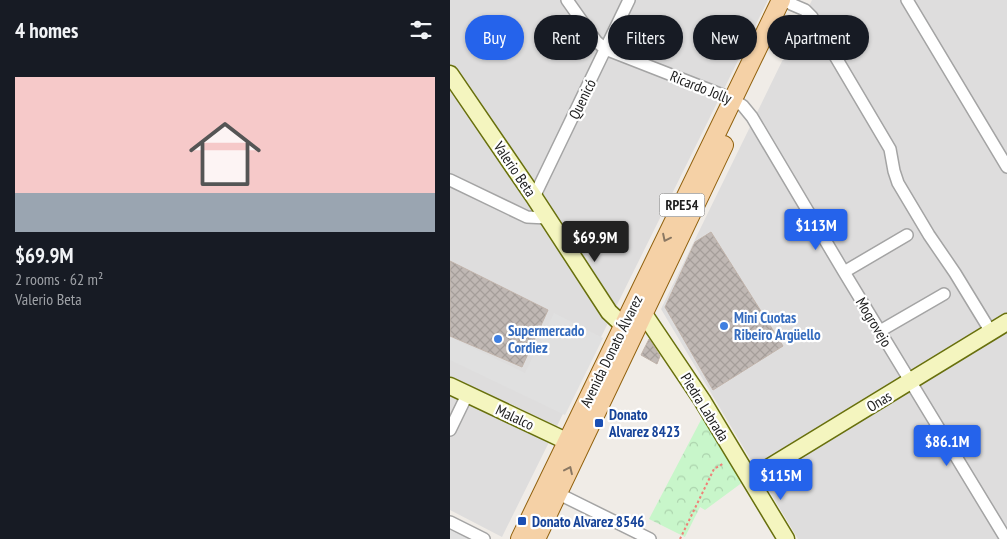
<!DOCTYPE html>
<meta charset="utf-8">
<style>
:root{--surface:#171b24;--page:#20242c;--text:#f1f3f6;--muted:#9ea1a6;--line:#363941;--accent:#2563eb}
body{margin:0;font-family:"PT Sans Narrow",sans-serif;background:var(--page);color:var(--text);height:100vh;display:flex;flex-direction:column;font-size:19px;white-space:nowrap}
*{box-sizing:border-box;margin:0}
p{font-size:16px;color:var(--muted)}
.icon{flex:none;width:28px;height:28px;fill:none;stroke:currentColor;stroke-width:2;stroke-linecap:round;stroke-linejoin:round}
.map{position:relative;flex:1;overflow:hidden}
.panel{display:flex;flex-direction:column;background:var(--surface);width:450px}
.panel>*{flex:none}
.banner{position:absolute;left:15px;top:15px;width:466px;height:45px;display:flex;gap:10px}
.price{position:absolute;translate:-50% -42px;padding:0 11px;border-radius:5px;background:var(--accent);color:#fff;font-size:16px;line-height:32px;filter:drop-shadow(0 1px 2px #0008)}
.price::after{content:'';position:absolute;left:50%;top:30px;width:15px;height:11px;margin-left:-8px;background:inherit;clip-path:polygon(0 0,100% 0,50% 100%)}
.price.active{background:#222;color:#fff}
ul{padding:0;list-style:none}
li{display:grid;align-content:center;gap:10px;height:265px;padding:0 15px}
li+li{border-top:1px solid var(--line)}
li span{display:grid;place-items:center;height:155px;border-radius:0px;color:#555}
li>.icon{margin-inline-start:auto}
span .icon{width:90px;height:90px;fill:#fffc;stroke-width:1}
li b{font-size:21px}
h2{display:flex;justify-content:space-between;align-items:center;height:60px;padding:0 15px;font-size:21px}
.pill{padding:0 18px;border-radius:22px;background:var(--surface);box-shadow:0 1px 4px #0004;font-size:18px;line-height:45px}
.pill.active{background:var(--accent);color:#fff}
main{display:flex;flex:1;min-height:0}
.map>svg:first-child{display:block}
.residential{fill:#dedddd}
.park{fill:url(#park-crowns)}
.parking{fill:#e0e0e0}
.building{fill:url(#building-cross-hatch);stroke:#c0b3aa}
.lines{fill:none;stroke-linecap:round;stroke-linejoin:round}
.street-casing{stroke:#a4a4a4;stroke-width:14}
.secondary-casing{stroke:#68700d;stroke-width:19}
.primary-casing{stroke:#90600c;stroke-width:20}
.path{stroke:#ef8178;stroke-width:2;stroke-dasharray:2.5 2.5;stroke-linecap:butt}
.street{stroke:#fff;stroke-width:11}
.secondary{stroke:#f4f5bf;stroke-width:16}
.primary{stroke:#f5d1a6;stroke-width:18}
.oneway{stroke:#8a7863}
.shop-dot{fill:#3f7fe0;stroke:#fff;stroke-width:2}
.transit-dot{fill:#1a4fb4;stroke:#fff;stroke-width:2}
.labels{text-anchor:middle;dominant-baseline:central;stroke-width:4.5;stroke-linejoin:round;paint-order:stroke}
.shield{fill:#fff;stroke:#636363;stroke-width:1}
.shield-label{font-size:14px;font-weight:bold;fill:#202020}
.street-label{font-size:15px;fill:#202020;stroke:#fff}
.shop-label{font-size:15px;font-weight:bold;fill:#366cbe;stroke:#fff;text-anchor:start}
.transit-label{font-size:15px;font-weight:bold;fill:#164399;stroke:#fff;text-anchor:start}
</style>
<main>
<section class="panel">
<h2>4 homes<svg class="icon" aria-label="filters" viewBox="0 0 24 24"><path d="M4 7h16M4 17h16"/><circle cx="9" cy="7" r="2"/><circle cx="15" cy="17" r="2"/></svg></h2>
<ul>
<li><span style="background:linear-gradient(#f6c9c9 75%,#9aa5b1 0)"><svg class="icon" aria-label="home" viewBox="0 0 24 24"><path d="M3 11l9-7 9 7M6 9v11h12V9"/></svg></span><div><b>$69.9M</b><p>2 rooms · 62 m²</p><p>Valerio Beta</p></div></li>
</ul>
</section>
<div class="map">
<svg width="557" height="539" viewBox="0 0 557 539">
<defs>
<pattern id="park-crowns" width="20" height="18" patternUnits="userSpaceOnUse" patternTransform="scale(1.25)"><rect width="20" height="18" fill="#c8f6ca"/><path d="M2 6a3 3 0 1 1 6 0M12 15a3 3 0 1 1 6 0" fill="none" stroke="#acd3ad"/></pattern>
<pattern id="building-cross-hatch" width="8" height="8" patternUnits="userSpaceOnUse" patternTransform="scale(1.25)"><rect width="8" height="8" fill="#c0b8b4"/><path d="M0 0l8 8M0 8l8-8" fill="none" stroke="#a59e9a"/></pattern>
</defs>
<rect width="100%" height="100%" fill="#f0ece7"/>
<path class="residential" d="M0,0H318L52,537L0,510Z
M362,0H557V539H348L211,309Z"/>
<path class="park" d="M253,416L293,482L255,510L250,507L235,537L199,519Z"/>
<path class="parking" d="M104,313L153,338L115,415L0,360V337L75,373Z
M0,527L25,539H0Z"/>
<path class="building" d="M261,232L333,346L263,390L215,307L245,242Z
M0,261L98,310L72,367L0,336Z
M199,339L210,356L207,364L191,355Z"/>
<g class="lines">
<g class="street-casing">
<path id="street" d="M117,0L146,41L155,49L283,99L293,106L302,117L394,272L556,539
M457,0L557,167
M341,4L355,10L362,17L440,149L444,171L448,183L479,235L505,273L541,332
M0,180L77,217L97,218
M84,197L179,0
M394,272L457,235
M430,331L494,294
M0,430L17,395
M103,491L200,539
M0,522L34,539"/>
</g>
<g class="secondary-casing">
<path id="secondary" d="M0,74L84,197L159,312L174,326L184,330
M183,311L194,314L252,400L336,539
M0,386L129,447
M300,479L557,322"/>
</g>
<g class="primary-casing">
<path id="primary" d="M70,539L331,0
M86,539L274,145"/>
</g>
<path class="path" d="M230,539L264,469L274,463"/>
<use href="#street" class="street"/>
<use href="#secondary" class="secondary"/>
<use href="#primary" class="primary"/>
</g>
<defs><path id="oneway-chevron" d="M-2-3.5L2.5 0L-2 3.5" fill="none" stroke-width="1.6" stroke-linecap="round" stroke-linejoin="round" transform="scale(1.25)"/></defs>
<g class="oneway">
<use href="#oneway-chevron" transform="translate(216 238) rotate(116)"/>
<use href="#oneway-chevron" transform="translate(119 470) rotate(-65)"/>
</g>
<g class="shop-dot">
<circle cx="274" cy="326" r="5"/>
<circle cx="48" cy="339" r="5"/>
</g>
<g class="transit-dot">
<rect x="144" y="418" width="10" height="10" rx="2.5"/>
<rect x="67" y="516" width="10" height="10" rx="2.5"/>
</g>
<g class="labels">
<rect class="shield" x="209.5" y="193.5" width="45" height="23" rx="4"/>
<g class="shield-label">
<text x="232" y="205">RPE54</text>
</g>
<g class="street-label">
<text transform="translate(251 87) rotate(22)">Ricardo Jolly</text>
<text transform="translate(132 99) rotate(-64)">Quenicó</text>
<text transform="translate(65 169) rotate(56)">Valerio Beta</text>
<text transform="translate(424 322) rotate(59)">Mogrovejo</text>
<text transform="translate(161 351) rotate(-64)">Avenida Donato Álvarez</text>
<text transform="translate(429 401) rotate(-31)">Onas</text>
<text transform="translate(255 407) rotate(58)">Piedra Labrada</text>
<text transform="translate(65 417) rotate(25)">Malalco</text>
</g>
<g class="shop-label">
<text x="284" y="317">Mini Cuotas<tspan x="284" dy="17">Ribeiro Argüello</tspan></text>
<text x="58" y="330">Supermercado<tspan x="58" dy="17">Cordiez</tspan></text>
</g>
<g class="transit-label">
<text x="159" y="414">Donato<tspan x="159" dy="17">Alvarez 8423</tspan></text>
<text x="82" y="521">Donato Alvarez 8546</text>
</g>
</g>
</svg>
<b class="price" style="left:366px;top:251px">$113M</b>
<b class="price active" style="left:145px;top:263px">$69.9M</b>
<b class="price" style="left:497px;top:467px">$86.1M</b>
<b class="price" style="left:331px;top:501px">$115M</b>
<div class="banner">
<a class="pill active">Buy</a>
<a class="pill">Rent</a>
<a class="pill">Filters</a>
<a class="pill">New</a>
<a class="pill">Apartment</a>
</div>
</div>
</main>
